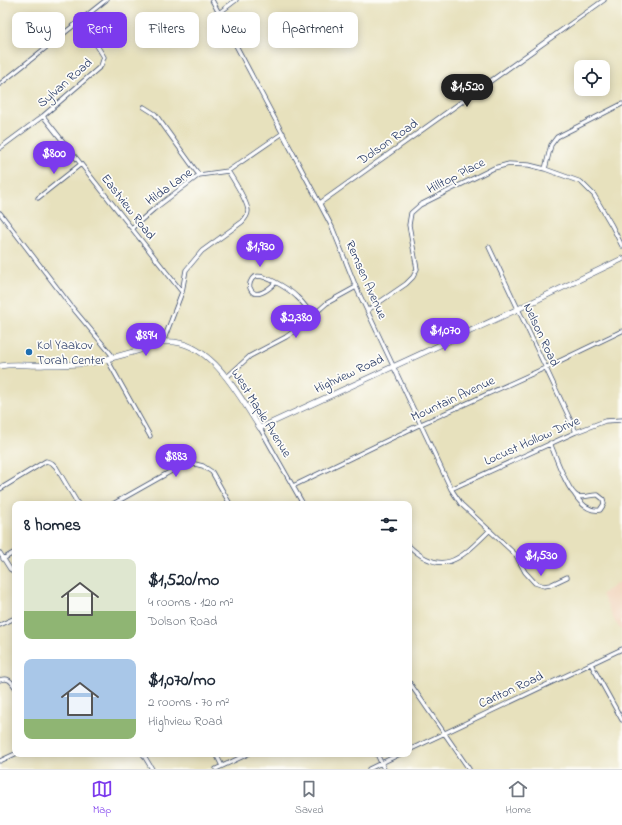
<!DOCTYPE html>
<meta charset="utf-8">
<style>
:root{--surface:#fff;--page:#f6f6f7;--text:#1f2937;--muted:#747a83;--line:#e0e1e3;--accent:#7c3aed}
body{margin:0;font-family:"Indie Flower",sans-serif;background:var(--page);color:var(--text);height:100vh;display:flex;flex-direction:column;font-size:15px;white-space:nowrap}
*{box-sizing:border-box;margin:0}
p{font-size:13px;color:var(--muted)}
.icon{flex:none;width:22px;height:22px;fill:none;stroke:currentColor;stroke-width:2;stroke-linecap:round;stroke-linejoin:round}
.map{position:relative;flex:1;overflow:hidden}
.panel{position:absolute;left:12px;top:501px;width:400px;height:256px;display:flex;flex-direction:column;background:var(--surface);border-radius:8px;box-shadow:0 2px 10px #0003}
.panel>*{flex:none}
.hud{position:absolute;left:12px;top:12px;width:400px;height:36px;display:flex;gap:8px}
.tools{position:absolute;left:574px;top:60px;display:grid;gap:8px}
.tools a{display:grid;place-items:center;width:36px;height:36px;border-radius:8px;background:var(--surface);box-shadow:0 2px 10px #0003;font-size:20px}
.price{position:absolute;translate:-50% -34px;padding:0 9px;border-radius:14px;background:var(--accent);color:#fff;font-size:13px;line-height:26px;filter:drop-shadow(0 1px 2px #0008)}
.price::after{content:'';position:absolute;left:50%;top:24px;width:12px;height:9px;margin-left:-6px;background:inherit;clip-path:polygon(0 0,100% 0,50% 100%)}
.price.current{background:#222;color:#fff}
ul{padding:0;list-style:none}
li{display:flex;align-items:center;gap:12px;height:100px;padding:0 12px}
li span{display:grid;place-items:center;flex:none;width:112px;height:80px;border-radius:8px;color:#555}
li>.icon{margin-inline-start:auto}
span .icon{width:48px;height:48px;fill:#fffc;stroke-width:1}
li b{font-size:17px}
h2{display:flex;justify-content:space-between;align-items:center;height:48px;padding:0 12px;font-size:17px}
.tag{padding:0 14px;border-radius:8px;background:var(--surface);box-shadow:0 2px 10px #0003;font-size:14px;line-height:36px}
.tag.current{background:var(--accent);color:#fff}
.tab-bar{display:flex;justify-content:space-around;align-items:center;height:56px;border-top:1px solid var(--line);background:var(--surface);font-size:11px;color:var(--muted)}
.tab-bar a{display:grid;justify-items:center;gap:2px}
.tab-bar .current{color:var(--accent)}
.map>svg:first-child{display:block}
.built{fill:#f1d5bd}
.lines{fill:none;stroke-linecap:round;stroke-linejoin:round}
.street-casing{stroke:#3a4a6c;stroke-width:5}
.secondary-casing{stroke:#3a4a6c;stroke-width:6}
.street{stroke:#fff;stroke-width:3.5}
.secondary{stroke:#fff;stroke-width:5}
.poi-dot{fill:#1f6fb2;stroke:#fdfcf7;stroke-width:1.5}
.labels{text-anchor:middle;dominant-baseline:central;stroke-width:3.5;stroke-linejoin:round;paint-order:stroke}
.street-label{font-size:13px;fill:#1b2f5e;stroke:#fdfcf7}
.poi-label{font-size:13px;fill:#1b2f5e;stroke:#fdfcf7;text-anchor:start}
</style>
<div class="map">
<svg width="622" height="769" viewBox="0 0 622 769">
<rect width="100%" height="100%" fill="#fdfcf7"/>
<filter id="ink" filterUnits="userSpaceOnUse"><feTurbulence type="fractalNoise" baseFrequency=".025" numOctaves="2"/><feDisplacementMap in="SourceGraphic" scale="8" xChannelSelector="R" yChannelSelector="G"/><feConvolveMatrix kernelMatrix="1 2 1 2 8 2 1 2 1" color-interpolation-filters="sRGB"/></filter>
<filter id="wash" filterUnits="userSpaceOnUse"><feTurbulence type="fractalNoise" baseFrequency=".012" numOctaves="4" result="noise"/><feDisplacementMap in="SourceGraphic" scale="16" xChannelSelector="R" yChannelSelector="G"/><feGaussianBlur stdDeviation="0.9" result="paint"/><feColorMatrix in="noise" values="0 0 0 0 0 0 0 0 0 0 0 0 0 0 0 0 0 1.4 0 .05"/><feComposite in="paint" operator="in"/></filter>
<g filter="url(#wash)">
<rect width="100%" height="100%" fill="#e7e1bd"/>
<path class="built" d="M621,581L622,582V631L615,622L602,594Z"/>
</g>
<g filter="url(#ink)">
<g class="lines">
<g class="street-casing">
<path id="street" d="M212,0L332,227L356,287L451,489L461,504L516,555L525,572L535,583L544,586L550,585L567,577
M219,13L236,0
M0,84L106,0
M144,107L155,114L199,175
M43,116L182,292
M0,148L43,116L101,66L104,57L81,20
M545,169L551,145L557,137L622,104
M38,198L81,164
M320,203L604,0
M0,213L71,306L111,354L113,358
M132,228L154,209L199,175L228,171L283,133
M489,247L576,432
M275,283C270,288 255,301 250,288C249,285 250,282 252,279C259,269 290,290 297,297C303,302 308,310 313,316
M368,310L406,284L413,277L417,269L409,225L411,213L420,205L494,168L509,164L529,165L545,169L581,182L594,195L612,226L622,246
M163,342L182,292L186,270L202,251L242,222C245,219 248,215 248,211C248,202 233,179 228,171
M107,359L150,436
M227,377L250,356L286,337L301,326L327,303L356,287
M260,428L303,504
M550,443C555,454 567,491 577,496C583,499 592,494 598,495L603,499L604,504L600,510C589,512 581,504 575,495
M293,486L421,424L545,368L622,331
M0,489L46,461L52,463L56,467L78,504
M451,489L576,432L605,421L622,420
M113,504L175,469L187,465L195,464L203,466L212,472L230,504
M409,546C444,579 462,557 490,530
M0,553L10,569L15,572
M3,559L15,552
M0,625L15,618
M591,664L622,720
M0,680C8,677 11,681 15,687
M409,682L469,769
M409,750L622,649
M143,754L152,769
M216,754L222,766
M377,754L384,769
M0,761L15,754
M216,769L248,754
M369,769L400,754"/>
</g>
<g class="secondary-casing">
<path id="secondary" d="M0,366C15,363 30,366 45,365C59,365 74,365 88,363C106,360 123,355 140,350C148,347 156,343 163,342C210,337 239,396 260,428L518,309L622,259"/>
</g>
<use href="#street" class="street"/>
<use href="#secondary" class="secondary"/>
</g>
</g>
<circle class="poi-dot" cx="29" cy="352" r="4"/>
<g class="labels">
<g class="street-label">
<text transform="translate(65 83) rotate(-41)">Sylvan Road</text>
<text transform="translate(388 142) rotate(-35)">Dolson Road</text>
<text transform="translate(456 176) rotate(-27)">Hilltop Place</text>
<text transform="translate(169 187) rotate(-36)">Hilda Lane</text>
<text transform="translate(128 207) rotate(52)">Eastview Road</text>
<text transform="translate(366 280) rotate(66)">Remsen Avenue</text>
<text transform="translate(541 335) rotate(65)">Nelson Road</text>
<text transform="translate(349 374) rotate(-25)">Highview Road</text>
<text transform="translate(453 399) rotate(-25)">Mountain Avenue</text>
<text transform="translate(261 413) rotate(58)">West Maple Avenue</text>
<text transform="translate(532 441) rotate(-24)">Locust Hollow Drive</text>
<text transform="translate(511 690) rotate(-25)">Carlton Road</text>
</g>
<g class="poi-label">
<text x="37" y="345">Kol Yaakov<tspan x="37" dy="15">Torah Center</tspan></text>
</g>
</g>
</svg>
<div class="tools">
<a><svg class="icon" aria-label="locate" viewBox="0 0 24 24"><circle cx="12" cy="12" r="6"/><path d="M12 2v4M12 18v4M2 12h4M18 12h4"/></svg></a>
</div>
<b class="price current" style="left:467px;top:108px">$1,520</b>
<b class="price" style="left:54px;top:175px">$800</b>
<b class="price" style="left:260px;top:268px">$1,930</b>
<b class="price" style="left:296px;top:339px">$2,380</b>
<b class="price" style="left:445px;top:352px">$1,070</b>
<b class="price" style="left:146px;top:357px">$894</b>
<b class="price" style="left:176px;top:478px">$883</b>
<b class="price" style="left:541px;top:577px">$1,530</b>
<div class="hud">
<a class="tag">Buy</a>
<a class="tag current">Rent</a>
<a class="tag">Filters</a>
<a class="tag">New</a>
<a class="tag">Apartment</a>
</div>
<section class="panel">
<h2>8 homes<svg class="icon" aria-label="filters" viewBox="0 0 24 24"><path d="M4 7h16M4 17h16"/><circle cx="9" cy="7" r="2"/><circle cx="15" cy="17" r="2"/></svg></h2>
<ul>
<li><span style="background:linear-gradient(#dfe7d0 65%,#8fb573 0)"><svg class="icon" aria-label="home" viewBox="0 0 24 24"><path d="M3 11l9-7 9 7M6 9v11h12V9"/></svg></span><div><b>$1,520/mo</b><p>4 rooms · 120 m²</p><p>Dolson Road</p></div></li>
<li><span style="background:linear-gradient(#a9c7e8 75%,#8fb573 0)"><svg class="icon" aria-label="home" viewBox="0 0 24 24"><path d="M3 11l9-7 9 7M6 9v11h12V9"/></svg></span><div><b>$1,070/mo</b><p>2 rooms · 70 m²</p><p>Highview Road</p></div></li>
</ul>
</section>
</div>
<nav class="tab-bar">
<a class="current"><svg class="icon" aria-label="map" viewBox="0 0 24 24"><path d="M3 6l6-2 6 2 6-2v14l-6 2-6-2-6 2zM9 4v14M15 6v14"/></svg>Map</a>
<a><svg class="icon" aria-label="saved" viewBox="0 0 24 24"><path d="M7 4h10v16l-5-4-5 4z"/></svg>Saved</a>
<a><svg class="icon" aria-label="home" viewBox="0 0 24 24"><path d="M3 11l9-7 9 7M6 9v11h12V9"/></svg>Home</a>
</nav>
